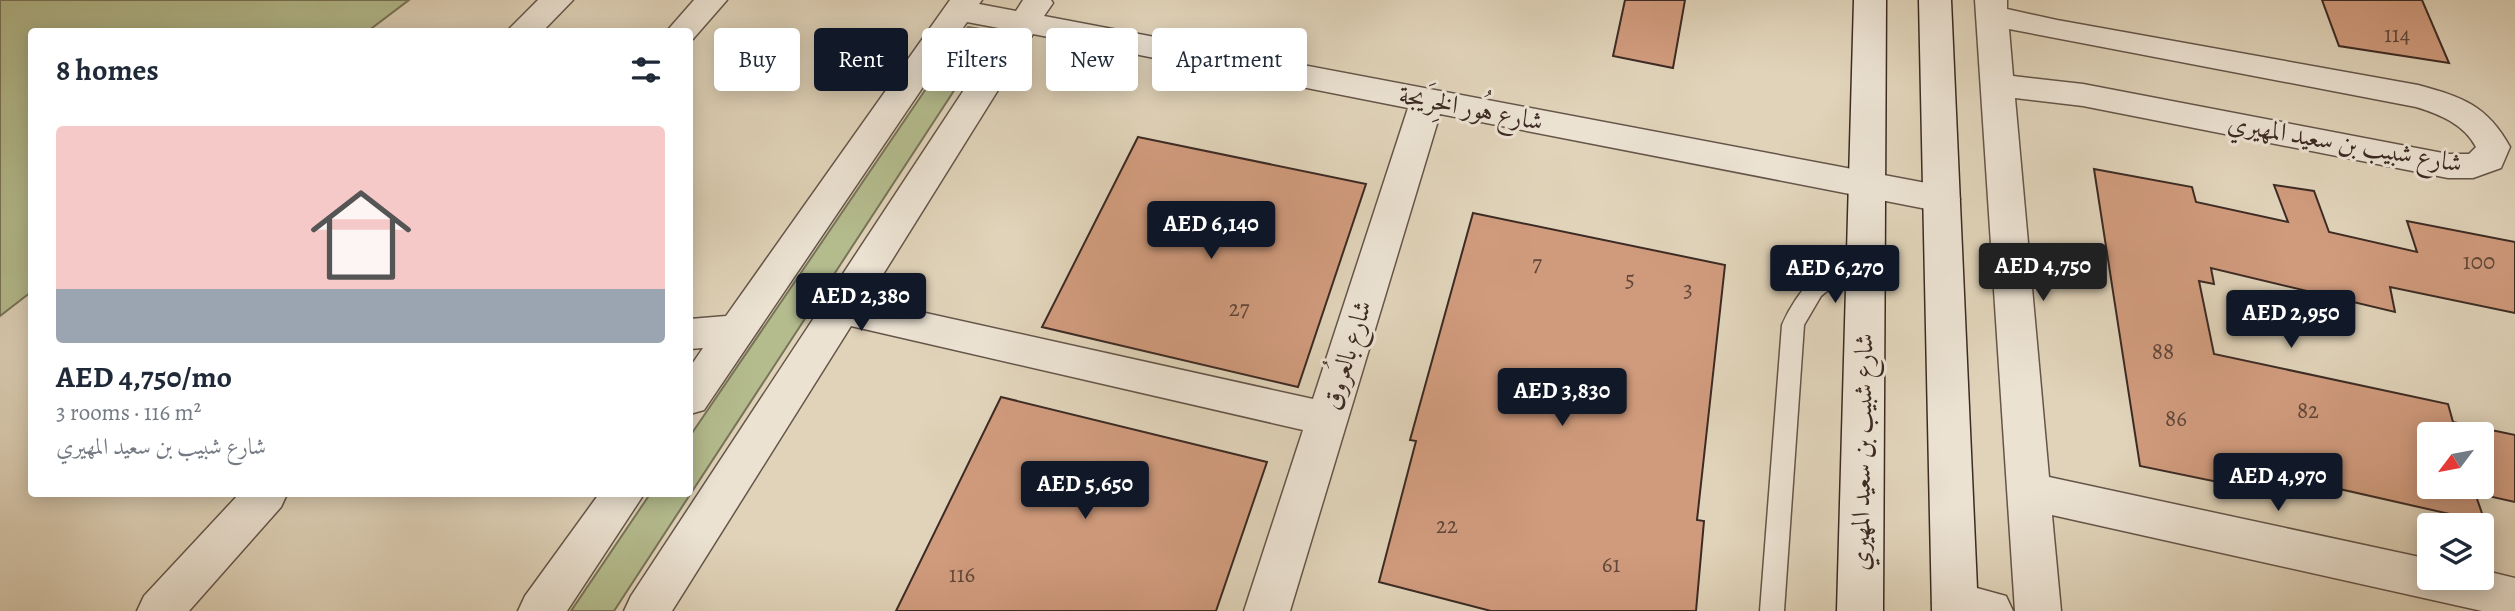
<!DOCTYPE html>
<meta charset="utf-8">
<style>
:root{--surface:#fff;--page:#f2f2f3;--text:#1f2937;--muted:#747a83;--line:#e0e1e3;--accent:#111827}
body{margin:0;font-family:Alegreya,Amiri,serif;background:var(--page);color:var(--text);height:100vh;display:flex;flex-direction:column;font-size:26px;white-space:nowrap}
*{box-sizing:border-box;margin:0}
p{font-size:23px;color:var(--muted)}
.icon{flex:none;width:38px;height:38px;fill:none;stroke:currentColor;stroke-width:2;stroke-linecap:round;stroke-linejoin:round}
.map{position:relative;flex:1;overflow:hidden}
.drawer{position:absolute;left:28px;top:28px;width:665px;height:469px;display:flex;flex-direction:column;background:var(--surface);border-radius:7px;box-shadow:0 4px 18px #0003}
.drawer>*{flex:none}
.top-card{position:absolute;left:714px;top:28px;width:665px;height:63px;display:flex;gap:14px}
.needle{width:46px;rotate:238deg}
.buttons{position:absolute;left:2417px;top:422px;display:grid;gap:14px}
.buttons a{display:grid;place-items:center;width:77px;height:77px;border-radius:7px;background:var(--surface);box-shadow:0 4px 18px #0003;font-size:35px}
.price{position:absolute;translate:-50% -60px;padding:0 16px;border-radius:7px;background:var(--accent);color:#fff;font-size:23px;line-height:46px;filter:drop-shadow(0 2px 4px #0008)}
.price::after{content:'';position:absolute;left:50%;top:42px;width:21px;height:16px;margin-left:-10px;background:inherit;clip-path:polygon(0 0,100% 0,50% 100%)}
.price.selected{background:#222;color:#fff}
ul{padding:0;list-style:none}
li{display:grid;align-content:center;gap:14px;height:371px;padding:0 28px}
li+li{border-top:2px solid var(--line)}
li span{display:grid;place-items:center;height:217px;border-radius:7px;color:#555}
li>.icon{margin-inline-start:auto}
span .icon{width:126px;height:126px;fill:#fffc;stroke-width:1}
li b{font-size:30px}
h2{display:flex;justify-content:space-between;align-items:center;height:84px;padding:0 28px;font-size:30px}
.tag{padding:0 24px;border-radius:7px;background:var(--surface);box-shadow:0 4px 18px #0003;font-size:24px;line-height:63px}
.tag.selected{background:var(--accent);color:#fff}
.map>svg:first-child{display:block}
.green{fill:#b4bc8e;stroke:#787459;stroke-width:2}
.building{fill:#d09b7d;stroke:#3c2b24;stroke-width:2;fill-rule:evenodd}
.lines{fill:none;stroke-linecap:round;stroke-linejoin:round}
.lane-casing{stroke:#655549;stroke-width:3}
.street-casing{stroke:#655549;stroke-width:3}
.secondary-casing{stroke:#3c2b24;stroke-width:3}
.lane{fill:#ebe2d2;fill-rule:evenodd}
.street{fill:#ebe2d2;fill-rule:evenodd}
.secondary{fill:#ebe2d2;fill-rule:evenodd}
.labels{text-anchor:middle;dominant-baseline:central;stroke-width:6;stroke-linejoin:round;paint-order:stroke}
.number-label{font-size:23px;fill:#61473a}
.street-label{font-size:26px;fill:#3c2b24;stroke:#ebe2d2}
</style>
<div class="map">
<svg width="2515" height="611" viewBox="0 0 2515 611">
<rect width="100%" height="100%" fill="#e0d3b9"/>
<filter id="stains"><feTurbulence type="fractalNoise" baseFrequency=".00286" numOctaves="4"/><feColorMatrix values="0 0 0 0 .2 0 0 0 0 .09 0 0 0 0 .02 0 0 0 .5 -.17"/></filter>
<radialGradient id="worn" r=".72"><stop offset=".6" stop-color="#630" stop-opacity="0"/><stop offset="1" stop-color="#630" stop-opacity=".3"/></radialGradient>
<path class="green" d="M0,0H409L368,31L32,32L31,292L0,316Z
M968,27L993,31L614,611H571L650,494H690V436Z"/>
<path class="building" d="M1625,0H1685L1673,68L1613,56Z
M2322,0H2422L2449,63L2339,46Z
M1138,137L1366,184L1298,387L1042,327Z
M2094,169L2192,187L2196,202L2288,222L2274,185L2314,191L2329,232L2417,252L2407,221L2515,242V313L2390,287L2395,312L2211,268L2214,284L2199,281L2214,354L2448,404L2453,422L2515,435V502L2475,493L2485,522L2238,466L2242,487L2140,466ZM2429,434H2482V486H2429Z
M1473,213L1725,265L1697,520L1704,521L1696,611H1491L1379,582L1416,441L1410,440Z
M1001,397L1267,462L1216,611H896Z"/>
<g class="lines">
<g class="lane-casing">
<path id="lane" d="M1866,241L1873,243L1876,248L1873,253L1821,296L1804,325L1784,611H1760L1782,325C1796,292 1831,251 1866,241Z"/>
</g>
<g class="street-casing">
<path id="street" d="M538,0H573L542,32H506Z
M694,0H727L693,39L690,40V32H666Z
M950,0H982L979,4L1016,11L1023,0H1051L1053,3L1044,16L1942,186L1955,190L1960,199L1955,208L1942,212L1440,114L1290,611H1244L1303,430L851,326L672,611H624L631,596L1004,29L967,22L704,410L690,414V367L703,348L690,349V319L726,316ZM1033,34L1408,108L1313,399L867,300Z
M1975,0H2007V9L2057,20L2418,85C2462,97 2487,105 2510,147L2501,168L2473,178H2448L2083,106L2015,98L2049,477L2429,559V578H2482V570L2515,578V611H2482L2052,515L2061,611H2015ZM2009,29L2416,107C2439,114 2464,124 2476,147L2469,154H2448L2083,84L2013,76Z
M239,494H287L281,507L189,611H137L144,596Z
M599,494H644L567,611H518L525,596Z
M1955,582L2006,596L2013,611H1936L1932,603L1939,588Z"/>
</g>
<g class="secondary-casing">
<path id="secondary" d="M1854,0H1886L1883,611H1837Z
M1919,0H1951L1978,611H1932Z"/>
</g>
<use href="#lane" class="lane"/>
<use href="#street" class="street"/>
<use href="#secondary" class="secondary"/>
</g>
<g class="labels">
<g class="number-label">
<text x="2397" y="34">114</text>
<text x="2479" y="261">100</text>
<text x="1537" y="263">7</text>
<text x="1630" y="279">5</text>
<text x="1688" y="289">3</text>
<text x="1239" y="308">27</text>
<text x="2163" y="351">88</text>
<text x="2308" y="410">82</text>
<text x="2176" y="418">86</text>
<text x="1447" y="525">22</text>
<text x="1611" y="564">61</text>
<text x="962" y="574">116</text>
</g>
<g class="street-label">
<text transform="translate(1471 108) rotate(11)">شارع هُور الخِرَيجة</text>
<text transform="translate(2345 143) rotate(10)">شارع شبيب بن سعيد المهيري</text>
<text transform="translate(1347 355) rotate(-73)">شارع بالعُروق</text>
<text transform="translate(1862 452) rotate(-89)">شارع شبيب بن سعيد المهيري</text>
</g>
</g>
<rect width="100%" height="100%" filter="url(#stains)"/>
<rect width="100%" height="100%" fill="url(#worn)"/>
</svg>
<div class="buttons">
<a><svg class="needle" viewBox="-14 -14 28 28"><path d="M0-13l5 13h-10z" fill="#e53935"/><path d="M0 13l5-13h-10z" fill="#747a83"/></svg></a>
<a><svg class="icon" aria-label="layers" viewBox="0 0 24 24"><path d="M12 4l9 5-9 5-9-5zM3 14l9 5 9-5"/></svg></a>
</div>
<b class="price" style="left:1211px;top:261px">AED 6,140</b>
<b class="price selected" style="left:2043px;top:303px">AED 4,750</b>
<b class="price" style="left:1835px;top:305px">AED 6,270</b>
<b class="price" style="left:861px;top:333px">AED 2,380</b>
<b class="price" style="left:2291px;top:350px">AED 2,950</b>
<b class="price" style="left:1562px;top:428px">AED 3,830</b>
<b class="price" style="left:2278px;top:513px">AED 4,970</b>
<b class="price" style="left:1085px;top:521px">AED 5,650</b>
<div class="top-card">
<a class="tag">Buy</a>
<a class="tag selected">Rent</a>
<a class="tag">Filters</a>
<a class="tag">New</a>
<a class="tag">Apartment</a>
</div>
<section class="drawer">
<h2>8 homes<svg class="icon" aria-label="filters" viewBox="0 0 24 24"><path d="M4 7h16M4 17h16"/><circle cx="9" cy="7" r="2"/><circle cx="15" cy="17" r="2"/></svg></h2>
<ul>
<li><span style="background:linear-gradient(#f6c9c9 75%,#9aa5b1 0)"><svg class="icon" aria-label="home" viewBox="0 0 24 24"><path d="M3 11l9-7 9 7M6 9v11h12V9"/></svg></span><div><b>AED 4,750/mo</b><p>3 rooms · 116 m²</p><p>شارع شبيب بن سعيد المهيري</p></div></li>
</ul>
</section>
</div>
